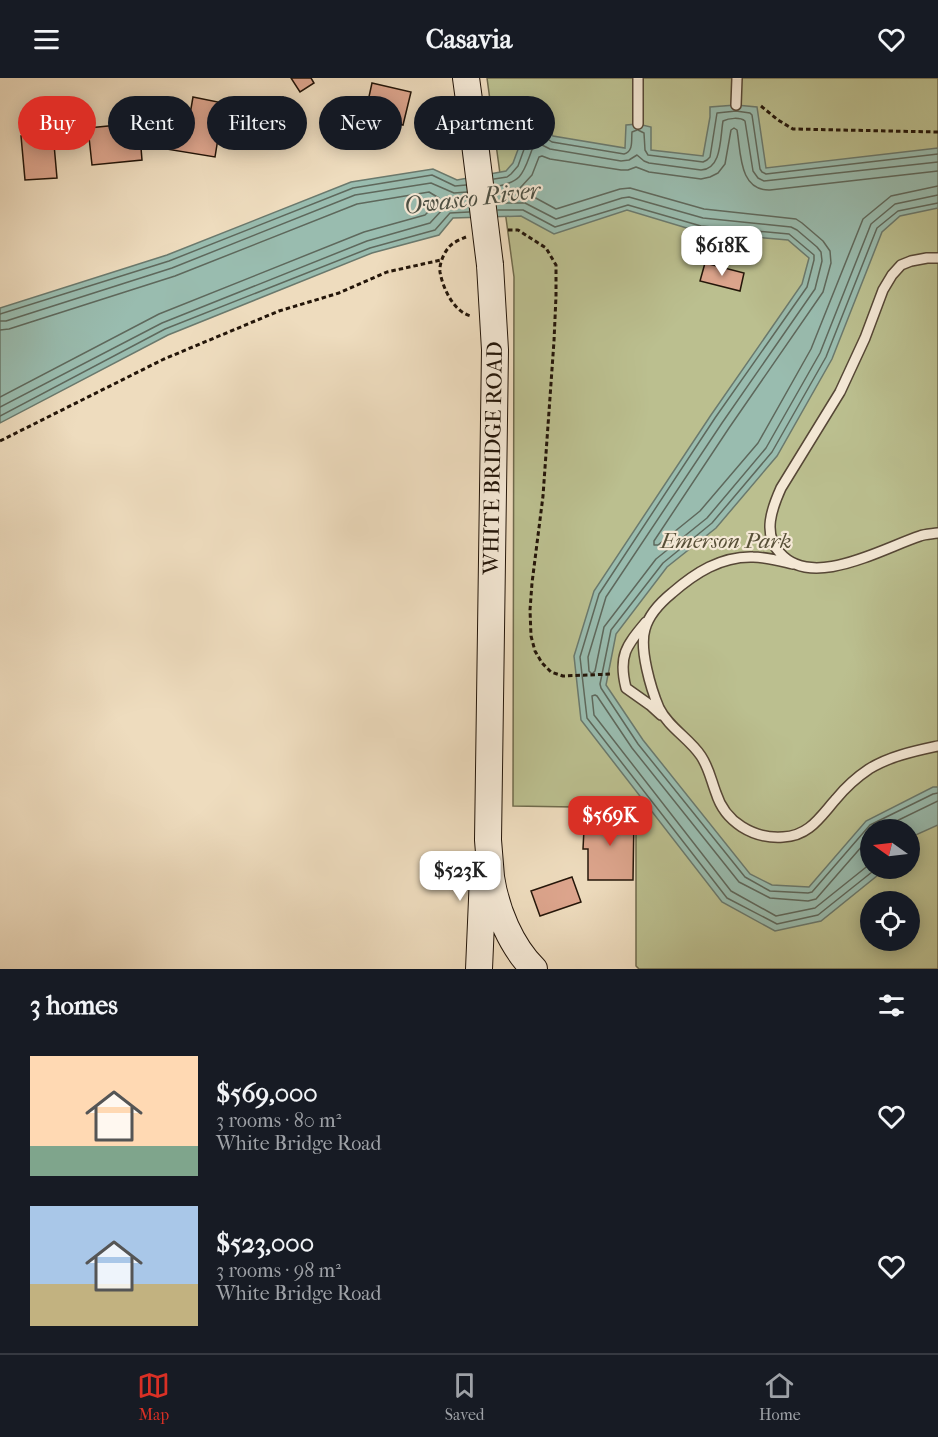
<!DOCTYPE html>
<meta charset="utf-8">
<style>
:root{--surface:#171b24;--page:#242831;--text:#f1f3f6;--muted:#9ea1a6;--line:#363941;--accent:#d93025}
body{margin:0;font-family:"IM FELL French Canon",serif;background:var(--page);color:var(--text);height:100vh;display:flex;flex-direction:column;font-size:22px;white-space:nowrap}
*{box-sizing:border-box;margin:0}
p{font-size:20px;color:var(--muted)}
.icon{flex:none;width:33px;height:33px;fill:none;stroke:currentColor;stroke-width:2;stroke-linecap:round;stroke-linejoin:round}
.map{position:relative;height:891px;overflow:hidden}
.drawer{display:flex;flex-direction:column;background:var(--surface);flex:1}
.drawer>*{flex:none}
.guide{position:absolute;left:18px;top:18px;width:600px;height:54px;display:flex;gap:12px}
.needle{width:39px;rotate:284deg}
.tools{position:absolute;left:860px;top:741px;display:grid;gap:12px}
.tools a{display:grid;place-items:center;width:60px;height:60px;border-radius:50%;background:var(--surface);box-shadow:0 3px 15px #0003;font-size:30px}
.price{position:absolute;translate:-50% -51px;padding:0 14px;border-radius:12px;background:#fff;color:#222;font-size:20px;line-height:39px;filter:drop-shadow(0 2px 3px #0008)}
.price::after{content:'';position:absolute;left:50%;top:36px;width:18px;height:14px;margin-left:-9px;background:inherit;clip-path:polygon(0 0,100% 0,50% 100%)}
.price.active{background:var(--accent);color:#fff}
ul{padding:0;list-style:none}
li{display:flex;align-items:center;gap:18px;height:150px;padding:0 30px}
li span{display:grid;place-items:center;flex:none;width:168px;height:120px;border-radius:0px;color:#555}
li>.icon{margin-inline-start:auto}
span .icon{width:72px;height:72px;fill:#fffc;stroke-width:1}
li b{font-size:26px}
h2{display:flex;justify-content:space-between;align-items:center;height:72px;padding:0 30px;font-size:26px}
.tag{padding:0 21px;border-radius:27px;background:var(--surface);box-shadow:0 3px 15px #0003;font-size:21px;line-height:54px}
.tag.active{background:var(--accent);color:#fff}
header{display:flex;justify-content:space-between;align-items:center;height:78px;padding:0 30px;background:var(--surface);font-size:27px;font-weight:800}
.menu{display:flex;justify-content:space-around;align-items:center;height:84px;border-top:2px solid var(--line);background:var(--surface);font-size:16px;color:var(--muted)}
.menu a{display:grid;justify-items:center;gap:3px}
.menu .active{color:var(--accent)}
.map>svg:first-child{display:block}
.green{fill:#bbbf8f;stroke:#6f6a4c;stroke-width:1.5;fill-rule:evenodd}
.water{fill:#99bcaf;stroke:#6a796d;stroke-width:1.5}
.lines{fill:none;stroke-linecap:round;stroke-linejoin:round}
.shore{stroke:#5e685c;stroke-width:1.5}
.building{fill:#dda58d;stroke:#231509;stroke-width:1.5}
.lane-casing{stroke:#564736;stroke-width:12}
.secondary-casing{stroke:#231509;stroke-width:28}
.path{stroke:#231509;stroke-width:3;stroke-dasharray:4.5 3;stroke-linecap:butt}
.lane{stroke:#f4e8d5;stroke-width:9}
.secondary{stroke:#f4e8d5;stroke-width:26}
.secondary-bridge-casing{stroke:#231509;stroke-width:28;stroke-linecap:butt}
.secondary-bridge{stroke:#f4e8d5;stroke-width:26}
.labels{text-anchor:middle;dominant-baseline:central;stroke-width:4.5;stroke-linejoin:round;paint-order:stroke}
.street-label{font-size:22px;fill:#231509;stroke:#f4e8d5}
.park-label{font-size:22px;font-style:italic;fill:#585038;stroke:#f4e8d5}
.water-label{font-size:24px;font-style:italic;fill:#4c4f43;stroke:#f4e8d5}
</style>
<header><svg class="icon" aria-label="menu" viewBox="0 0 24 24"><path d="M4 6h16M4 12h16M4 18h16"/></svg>Casavia<svg class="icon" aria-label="heart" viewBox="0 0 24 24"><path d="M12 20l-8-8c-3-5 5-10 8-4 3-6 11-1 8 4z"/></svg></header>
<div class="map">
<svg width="938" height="891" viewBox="0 0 938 891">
<rect width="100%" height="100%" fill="#eedcbe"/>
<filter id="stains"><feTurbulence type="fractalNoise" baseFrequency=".00333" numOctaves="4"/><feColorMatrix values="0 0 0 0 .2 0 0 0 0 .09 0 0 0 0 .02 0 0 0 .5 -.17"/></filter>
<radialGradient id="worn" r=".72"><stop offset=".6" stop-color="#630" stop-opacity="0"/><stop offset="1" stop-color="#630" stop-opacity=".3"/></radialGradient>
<path class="green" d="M487,0H938V891H639L636,888V730L513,728L514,199ZM870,752H909V790H870ZM870,824H909V862H870Z"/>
<path class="water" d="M736,27L757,29L766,90L938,70V130L900,138L882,154L832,281L777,378L716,450L667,489L616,556L606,607L643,662L750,796L772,807L809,809L866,743L933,709H938V747L911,759L909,762V752H870V790L885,791L883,793L821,843L775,853L722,824L581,642L574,578L594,513L711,337L802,206L809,180L788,162L700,154L627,132L554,156L521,138L453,140L439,157L372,175L168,257L0,345V230L167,177L351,104L433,91L457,102L506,93L513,85L523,58L546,48L553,58L625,70L626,47L638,46L651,49V72L703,78L710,39V29Z"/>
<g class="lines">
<path class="shore" d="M638,52L644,55L645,72L648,77L703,84L707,82L710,79L717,35L736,33L750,35L752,37L760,91L762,94L766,96L938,76
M938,93L770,112C739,113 741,75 737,52L734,50L731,52L725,86L718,95L710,99L701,101L649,94L636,89L628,92H621L550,81L542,78L539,79L532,97L520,110V113L532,118L556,131L620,111L630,110L704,131L796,141L802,145L823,163L830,173L831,185L823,214L729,350L654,463V467H658L700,433L758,365L811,271L863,141L891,118L938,108
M494,101L507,99L511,96L518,88L527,63L542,57H545L549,62L552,64L624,76C634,73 631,62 632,54L637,52
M495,109C524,103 523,95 533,69L540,66L550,71L621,83L629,82L637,77L644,83L649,85L701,92C722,91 720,60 723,43C729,40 740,39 745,43L753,93L758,100L764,103L938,84
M497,125H525L556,141L622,120L629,119L703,140L791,149L797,152L817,169L821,174L822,183L815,211L722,345L606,519L588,579L589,593L592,596L595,593L604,549L656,481L707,440L766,370L820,275L871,146L895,126L938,117
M938,125L898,133L877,150L826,279L772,374L712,445L663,485L611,552L600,606L601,610L638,666L745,799L770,813L808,815L812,814L870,747L933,716L938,715
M498,132H523L555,149L628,127L701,148L789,156L814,177V182L807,209L715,340L599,516L580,579L587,640L727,820L777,846L818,837L877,790
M0,236L169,183L353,110L432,97L455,108L466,107
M0,243H6L172,190L355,117L431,105L454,115L467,114
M0,252L9,251L175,198L357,126L429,114L439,120V123L425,137L364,154L159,236L0,319
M0,329L162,245L367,163L430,145L443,131L448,128L468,126
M0,338L165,251L370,170L435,152L450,135L469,134
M878,752L938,723
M870,759L816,821L808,823L770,820L739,804L632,670L597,618L595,617L592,618L594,637L731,813L776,838L815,830L870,786"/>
</g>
<path class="building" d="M291,0H311L314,5L300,14Z
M372,5L411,14L403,47L393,45L391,52L363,46Z
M193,19L218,24L213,53L219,54L215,79L166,71L170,45L188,48Z
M283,19L294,55L257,66L246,30Z
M139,45L142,82L92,87L88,50Z
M53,55L57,100L25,102L21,58Z
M705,185L744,195L740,213L700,203Z
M589,735L634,736L633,802H588V771H583L584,751H589Z
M572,799L581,824L540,838L531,813Z"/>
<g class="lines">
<g class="lane-casing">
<path id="lane" d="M736,27L737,0
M638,46V0
M938,180H927L911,183L901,187L892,197L883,212L865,260L840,314L781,410C772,430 762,456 780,475C812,512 883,470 920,458C925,456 932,456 938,455
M793,486C780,483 766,479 753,479C721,478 695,495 672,515C661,524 649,536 645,551C639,571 651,611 659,630C669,650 689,660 701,678C709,690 711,702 716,715C725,744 753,761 783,759C809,758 820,739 836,721C845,710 857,699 869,691C890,678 915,673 938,668
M646,544C626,568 618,578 626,610L650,627L661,637"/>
</g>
<g class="secondary-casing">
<path id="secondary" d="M466,0L475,66
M490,187L495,272L488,762C489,774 490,787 491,799C496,832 511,868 534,891
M479,891L483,798"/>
</g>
<path class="path" d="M761,28L778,42L793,51L938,54
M508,152H518L546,170L556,187V218L554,263L543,418L532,505L530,532L531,558L535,573L542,585L551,594L563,598L612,596
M466,159C461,161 454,164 450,168C444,174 439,186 440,194C443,211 454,234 471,238
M0,363L164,281L279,233L339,215L387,194L441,182"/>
<use href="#lane" class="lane"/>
<use href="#secondary" class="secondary"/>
<g class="secondary-bridge-casing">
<path id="secondary-bridge" d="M475,66L490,187"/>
</g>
<use href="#secondary-bridge" class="secondary-bridge"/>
</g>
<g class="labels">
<g class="street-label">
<text transform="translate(493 380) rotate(-89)">WHITE BRIDGE ROAD</text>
</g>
<g class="park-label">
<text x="726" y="463">Emerson Park</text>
</g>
<g class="water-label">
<text transform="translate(472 120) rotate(-7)">Owasco River</text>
</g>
</g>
<rect width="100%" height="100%" filter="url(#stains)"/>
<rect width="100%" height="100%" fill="url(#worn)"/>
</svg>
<div class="tools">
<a><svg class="needle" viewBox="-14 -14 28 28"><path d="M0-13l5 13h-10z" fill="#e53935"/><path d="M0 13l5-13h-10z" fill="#9ea1a6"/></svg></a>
<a><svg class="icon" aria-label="locate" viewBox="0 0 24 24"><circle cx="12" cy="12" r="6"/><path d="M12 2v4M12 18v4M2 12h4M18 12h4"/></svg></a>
</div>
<b class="price" style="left:722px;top:199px">$618K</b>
<b class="price active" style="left:610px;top:769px">$569K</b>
<b class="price" style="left:460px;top:824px">$523K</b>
<div class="guide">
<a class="tag active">Buy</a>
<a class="tag">Rent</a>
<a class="tag">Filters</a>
<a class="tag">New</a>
<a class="tag">Apartment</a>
</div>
</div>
<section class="drawer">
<h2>3 homes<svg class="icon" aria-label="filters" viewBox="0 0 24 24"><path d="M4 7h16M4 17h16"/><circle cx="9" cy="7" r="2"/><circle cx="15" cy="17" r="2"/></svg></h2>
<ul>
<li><span style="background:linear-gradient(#ffd9b3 75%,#7fa58c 0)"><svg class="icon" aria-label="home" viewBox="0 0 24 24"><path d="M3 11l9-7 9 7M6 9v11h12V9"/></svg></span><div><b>$569,000</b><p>3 rooms · 80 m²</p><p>White Bridge Road</p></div><svg class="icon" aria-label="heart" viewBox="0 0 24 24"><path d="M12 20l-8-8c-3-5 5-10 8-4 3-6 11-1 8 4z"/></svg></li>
<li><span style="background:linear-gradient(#a9c7e8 65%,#c2b280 0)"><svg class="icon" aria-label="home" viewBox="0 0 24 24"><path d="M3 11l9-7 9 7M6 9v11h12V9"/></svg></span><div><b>$523,000</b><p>3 rooms · 98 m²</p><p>White Bridge Road</p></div><svg class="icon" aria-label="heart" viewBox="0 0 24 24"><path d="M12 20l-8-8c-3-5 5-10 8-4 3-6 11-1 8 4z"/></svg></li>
</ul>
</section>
<nav class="menu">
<a class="active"><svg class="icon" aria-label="map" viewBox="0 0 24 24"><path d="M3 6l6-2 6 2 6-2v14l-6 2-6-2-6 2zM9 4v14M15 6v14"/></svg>Map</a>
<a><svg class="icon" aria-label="saved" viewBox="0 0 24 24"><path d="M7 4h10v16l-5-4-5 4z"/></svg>Saved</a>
<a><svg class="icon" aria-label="home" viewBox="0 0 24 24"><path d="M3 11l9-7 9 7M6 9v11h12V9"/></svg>Home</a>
</nav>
